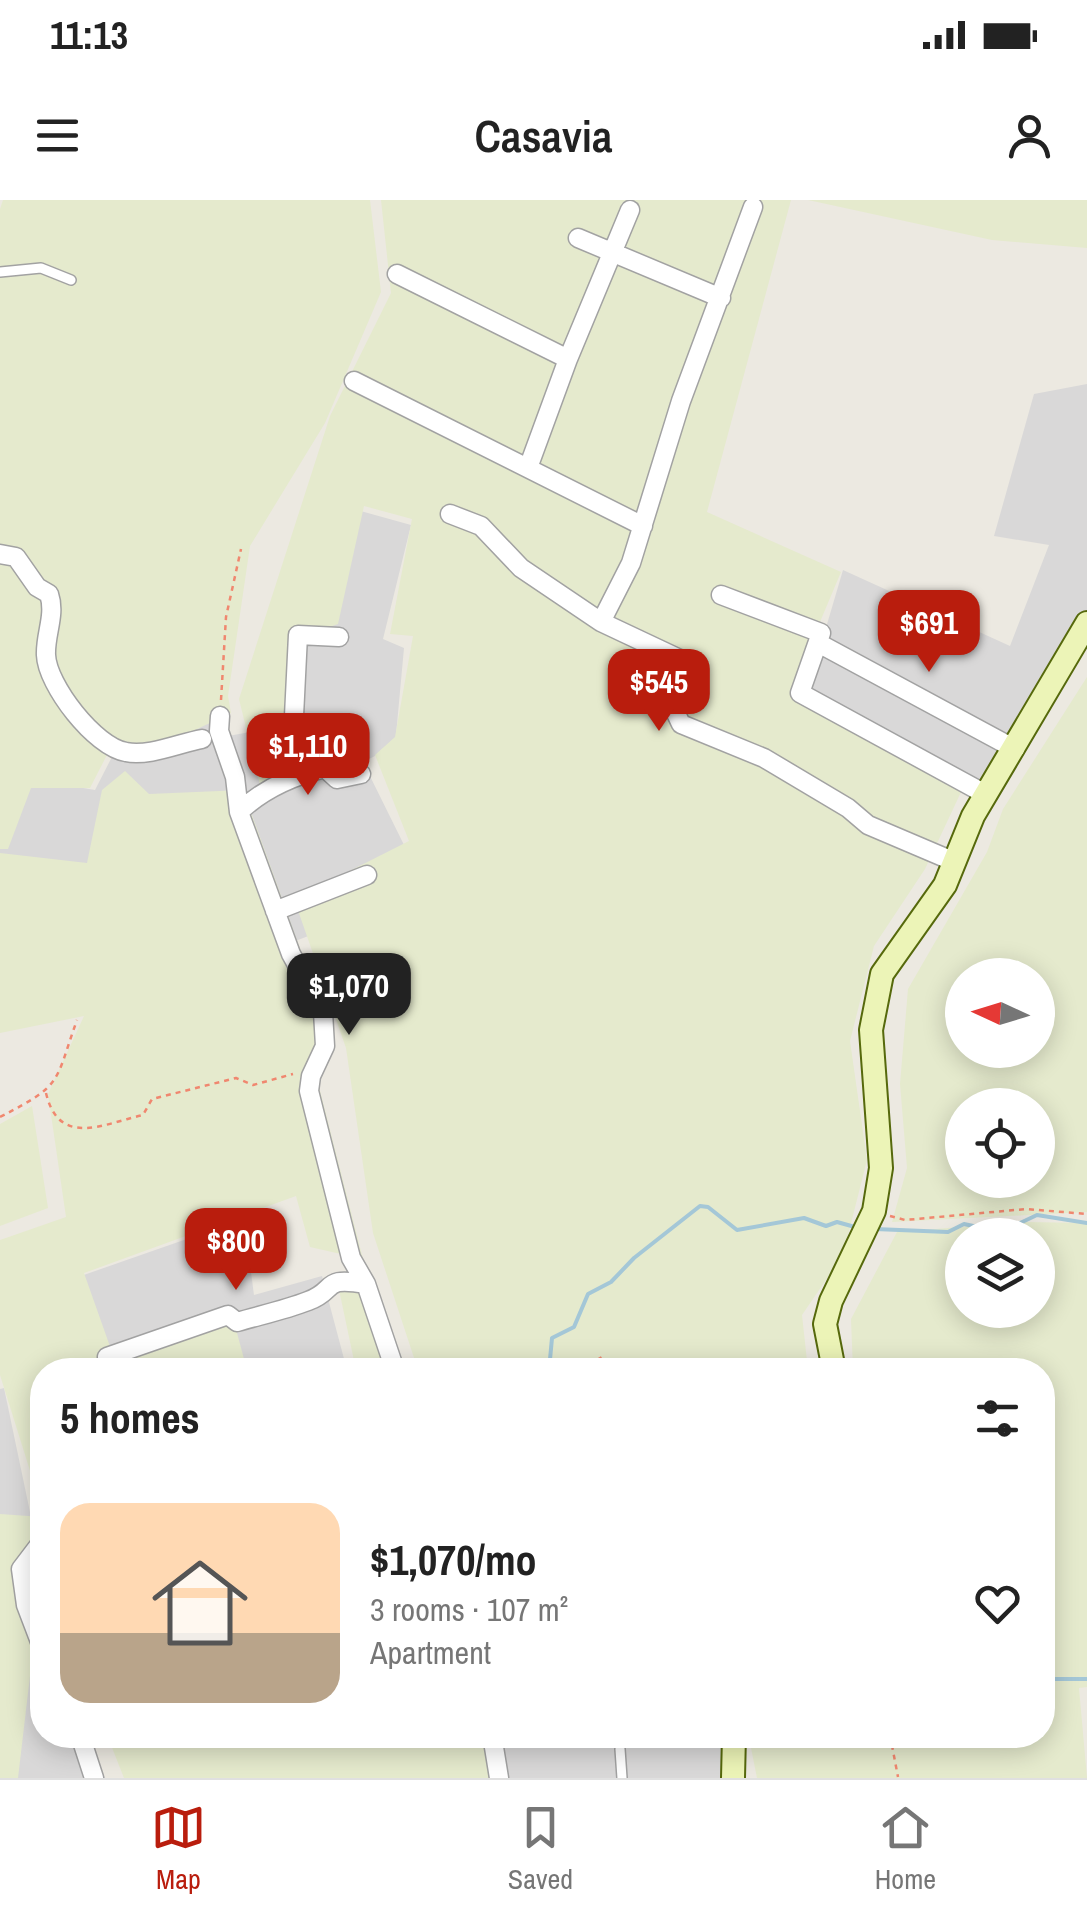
<!DOCTYPE html>
<meta charset="utf-8">
<style>
:root{--surface:#fff;--page:#f2f2f2;--text:#222;--muted:#767676;--line:#e0e0e0;--accent:#b91d0d}
body{margin:0;font-family:"Archivo Narrow",sans-serif;background:var(--page);color:var(--text);height:100vh;display:flex;flex-direction:column;font-size:38px;white-space:nowrap}
*{box-sizing:border-box;margin:0}
p{font-size:32px;color:var(--muted)}
.icon{flex:none;width:55px;height:55px;fill:none;stroke:currentColor;stroke-width:2;stroke-linecap:round;stroke-linejoin:round}
.map{position:relative;flex:1;overflow:hidden}
.side{position:absolute;left:30px;top:1158px;width:1025px;height:390px;display:flex;flex-direction:column;background:var(--surface);border-radius:40px;box-shadow:0 5px 25px #0003}
.side>*{flex:none}
.needle{width:65px;rotate:274deg}
.buttons{position:absolute;left:945px;top:758px;display:grid;gap:20px}
.buttons a{display:grid;place-items:center;width:110px;height:110px;border-radius:50%;background:var(--surface);box-shadow:0 5px 25px #0003;font-size:50px}
.price{position:absolute;translate:-50% -85px;padding:0 22px;border-radius:20px;background:var(--accent);color:#fff;font-size:32px;line-height:65px;filter:drop-shadow(0 2px 5px #0008)}
.price::after{content:'';position:absolute;left:50%;top:60px;width:30px;height:22px;margin-left:-15px;background:inherit;clip-path:polygon(0 0,100% 0,50% 100%)}
.price.on{background:#222;color:#fff}
ul{padding:0;list-style:none}
li{display:flex;align-items:center;gap:30px;height:250px;padding:0 30px}
li span{display:grid;place-items:center;flex:none;width:280px;height:200px;border-radius:30px;color:#555}
li>.icon{margin-inline-start:auto}
span .icon{width:120px;height:120px;fill:#fffc;stroke-width:1}
li b{font-size:42px}
h2{display:flex;justify-content:space-between;align-items:center;height:120px;padding:0 30px;font-size:42px}
.status{display:flex;justify-content:space-between;align-items:center;height:70px;padding:0 50px;background:var(--surface);direction:ltr}
.status svg{height:28px;fill:currentColor}
header{display:flex;justify-content:space-between;align-items:center;height:130px;padding:0 30px;background:var(--surface);font-size:45px;font-weight:600}
.tab-bar{display:flex;justify-content:space-around;align-items:center;height:140px;border-top:2px solid var(--line);background:var(--surface);font-size:28px;color:var(--muted)}
.tab-bar a{display:grid;justify-items:center;gap:5px}
.tab-bar .on{color:var(--accent)}
.map>svg:first-child{display:block}
.residential{fill:#d9d8d8}
.farmland{fill:#e5eacd;fill-rule:evenodd}
.lines{fill:none;stroke-linecap:round;stroke-linejoin:round}
.stream{stroke:#a4c7d7;stroke-width:4}
.lane-casing{stroke:#a2a2a2;stroke-width:12}
.street-casing{stroke:#a2a2a2;stroke-width:21}
.secondary-casing{stroke:#56690c;stroke-width:26}
.path{stroke:#f0876f;stroke-width:2.5;stroke-dasharray:5 5;stroke-linecap:butt}
.lane{stroke:#fff;stroke-width:9}
.street{stroke:#fff;stroke-width:18}
.secondary{stroke:#ecf4b7;stroke-width:22}
</style>
<div class="status"><b>11:13</b><svg viewBox="0 0 49 12"><path d="M0 12V9h3v3zM5 12V6h3v6zM10 12V3h3v9zM15 12V0h3v12zM26 1h20v11H26zM47 4h2v5h-2z"/></svg></div>
<header><svg class="icon" aria-label="menu" viewBox="0 0 24 24"><path d="M4 6h16M4 12h16M4 18h16"/></svg>Casavia<svg class="icon" aria-label="person" viewBox="0 0 24 24"><circle cx="12" cy="8" r="4"/><path d="M4 21q1-7 8-7t8 7"/></svg></header>
<div class="map">
<svg width="1087" height="1578" viewBox="0 0 1087 1578">
<rect width="100%" height="100%" fill="#ece9e1"/>
<path class="residential" d="M1087,184V447L997,601L790,492L820,448L843,370L1010,446L1049,345L994,336L1034,194Z
M357,310L411,325L383,439L404,448L395,546L363,562L407,651L355,718L285,745L203,681L0,666V605L18,577L95,590L115,551L215,466L228,536L289,525L296,426L329,430Z
M244,1019L254,1095L322,1076L347,1170L100,1167L78,1077Z
M4,1188L34,1331L0,1332V1189Z
M0,1449L42,1452V1535H84L105,1578H0Z
M488,1535H748L739,1538L738,1578H495Z"/>
<path class="farmland" d="M3,0H370L381,92L325,223L250,346L228,496L231,513L138,557L109,551L90,588H31L8,649H0V9Z
M381,0H791L707,312L841,372L791,491L969,575L925,669L874,746L850,841L867,960L843,1055L802,1115L808,1170H418L373,1033L346,848L294,699L409,641L375,555L395,537L413,436L390,434L412,319L364,306L338,424L298,438L302,518L314,569L262,593L239,499L330,216L391,93Z
M808,0H1087V48L992,40Z
M1087,477V1012L892,1022L907,968L900,884L908,789L987,652L1003,609ZM962,775H1038V850H962ZM962,905H1038V980H962Z
M125,571L149,594L243,590L334,843L314,867L363,1059L310,1047L296,996L84,1073L113,1155L233,1118L247,1170H42V1309L0,1175V1040L66,1017L48,894L84,816L0,833V653L87,663L102,590Z
M32,906L48,1008L0,1026V924Z
M1026,1022L1087,1023V1487L1079,1488L1087,1578H757L749,1538L758,1535H1042V1170H853L851,1119L897,1032ZM962,1035H1038V1110H962Z
M370,1079L399,1170H356L338,1085Z
M0,1314L42,1317V1431L38,1408L18,1578H0Z
M107,1535H501L509,1578H124Z"/>
<g class="lines">
<path class="stream" d="M875,1029L948,1032L964,1024L978,1027L1018,1024L1037,1015L1087,1023
M549,1170L552,1138L574,1127L588,1094L611,1082L634,1058L700,1006L708,1007L737,1030L804,1018L826,1026L837,1022L855,1027
M1042,1467L1045,1477L1050,1479H1087"/>
<g class="lane-casing">
<path id="lane" d="M0,72L41,68L71,80
M620,1549L622,1578"/>
</g>
<g class="street-casing">
<path id="street" d="M578,38L721,98
M397,74L568,159
M354,181L643,326
M528,268L568,159L630,10
M450,314L481,326L521,368L601,422L688,463L692,469L673,507L681,524L764,558L848,608L868,625L955,662
M0,354L16,357L37,387L49,394C56,415 45,434 46,455C47,485 95,547 126,552C148,557 180,543 202,539
M721,395L821,433L800,493L987,595
M601,422L631,363L681,201L753,7
M820,444L1015,549
M220,516L219,531L235,577L239,612L291,754L323,812L325,846L311,876L309,891L351,1058L366,1084L395,1170
M312,571L294,516L298,435L339,437
M239,612C263,589 292,576 325,568L337,579L361,574
M275,711L367,675
M107,1157L228,1115L237,1122C261,1115 285,1110 308,1101C338,1090 320,1076 366,1084
M40,1344L21,1369L26,1405L42,1447
M80,1535L94,1578
M492,1535L499,1578"/>
</g>
<g class="secondary-casing">
<path id="secondary" d="M834,1170L825,1124L831,1101L874,1011L881,968L871,830L882,774L945,685L973,616L1087,423
M733,1578L734,1535"/>
</g>
<path class="path" d="M221,500L226,417L241,349
M46,893C59,948 103,924 143,915L152,899L236,878L253,885L293,874
M0,917C64,884 54,884 77,820
M890,1016L905,1020L1026,1009L1087,1014
M580,1170L602,1157
M890,1535L898,1577"/>
<use href="#lane" class="lane"/>
<use href="#street" class="street"/>
<use href="#secondary" class="secondary"/>
</g>
</svg>
<div class="buttons">
<a><svg class="needle" viewBox="-14 -14 28 28"><path d="M0-13l5 13h-10z" fill="#e53935"/><path d="M0 13l5-13h-10z" fill="#767676"/></svg></a>
<a><svg class="icon" aria-label="locate" viewBox="0 0 24 24"><circle cx="12" cy="12" r="6"/><path d="M12 2v4M12 18v4M2 12h4M18 12h4"/></svg></a>
<a><svg class="icon" aria-label="layers" viewBox="0 0 24 24"><path d="M12 4l9 5-9 5-9-5zM3 14l9 5 9-5"/></svg></a>
</div>
<b class="price" style="left:929px;top:475px">$691</b>
<b class="price" style="left:659px;top:534px">$545</b>
<b class="price" style="left:308px;top:598px">$1,110</b>
<b class="price on" style="left:349px;top:838px">$1,070</b>
<b class="price" style="left:236px;top:1093px">$800</b>
<section class="side">
<h2>5 homes<svg class="icon" aria-label="filters" viewBox="0 0 24 24"><path d="M4 7h16M4 17h16"/><circle cx="9" cy="7" r="2"/><circle cx="15" cy="17" r="2"/></svg></h2>
<ul>
<li><span style="background:linear-gradient(#ffd9b3 65%,#b9a48a 0)"><svg class="icon" aria-label="home" viewBox="0 0 24 24"><path d="M3 11l9-7 9 7M6 9v11h12V9"/></svg></span><div><b>$1,070/mo</b><p>3 rooms · 107 m²</p><p>Apartment</p></div><svg class="icon" aria-label="heart" viewBox="0 0 24 24"><path d="M12 20l-8-8c-3-5 5-10 8-4 3-6 11-1 8 4z"/></svg></li>
</ul>
</section>
</div>
<nav class="tab-bar">
<a class="on"><svg class="icon" aria-label="map" viewBox="0 0 24 24"><path d="M3 6l6-2 6 2 6-2v14l-6 2-6-2-6 2zM9 4v14M15 6v14"/></svg>Map</a>
<a><svg class="icon" aria-label="saved" viewBox="0 0 24 24"><path d="M7 4h10v16l-5-4-5 4z"/></svg>Saved</a>
<a><svg class="icon" aria-label="home" viewBox="0 0 24 24"><path d="M3 11l9-7 9 7M6 9v11h12V9"/></svg>Home</a>
</nav>
